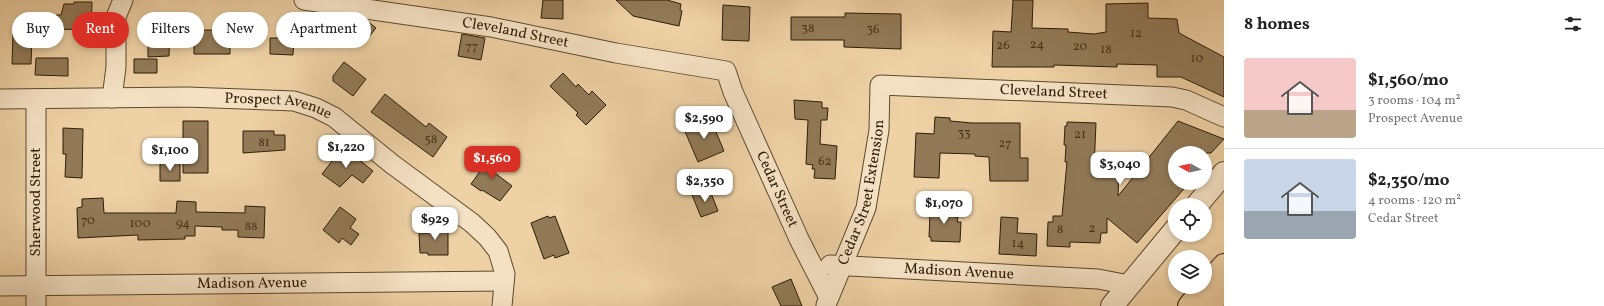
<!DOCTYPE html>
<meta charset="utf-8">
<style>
:root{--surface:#fff;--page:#f2f2f2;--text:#222;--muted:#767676;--line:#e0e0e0;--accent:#d93025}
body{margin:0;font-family:Vollkorn,serif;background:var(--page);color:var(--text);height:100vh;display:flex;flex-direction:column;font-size:15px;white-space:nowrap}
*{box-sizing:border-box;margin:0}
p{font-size:13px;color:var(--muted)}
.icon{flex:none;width:22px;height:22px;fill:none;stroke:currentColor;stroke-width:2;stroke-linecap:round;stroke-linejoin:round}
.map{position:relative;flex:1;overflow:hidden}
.panel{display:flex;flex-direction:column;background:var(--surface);width:380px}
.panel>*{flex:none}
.guide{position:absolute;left:12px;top:12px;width:380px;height:36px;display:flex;gap:8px}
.needle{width:26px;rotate:278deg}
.fabs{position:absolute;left:1168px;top:146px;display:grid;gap:8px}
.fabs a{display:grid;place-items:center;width:44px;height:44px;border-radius:50%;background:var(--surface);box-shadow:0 2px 6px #0003;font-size:20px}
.price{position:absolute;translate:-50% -34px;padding:0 9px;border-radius:8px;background:#fff;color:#222;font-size:13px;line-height:26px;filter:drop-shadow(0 1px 2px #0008)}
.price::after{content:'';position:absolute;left:50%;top:24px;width:12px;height:9px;margin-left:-6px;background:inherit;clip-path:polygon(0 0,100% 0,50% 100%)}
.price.active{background:var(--accent);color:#fff}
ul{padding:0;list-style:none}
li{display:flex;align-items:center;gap:12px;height:100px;padding:0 20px}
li+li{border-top:1px solid var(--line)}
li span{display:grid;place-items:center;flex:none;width:112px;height:80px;border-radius:4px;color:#555}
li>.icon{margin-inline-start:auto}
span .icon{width:48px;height:48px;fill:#fffc;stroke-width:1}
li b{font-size:17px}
h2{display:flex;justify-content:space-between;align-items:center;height:48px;padding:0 20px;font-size:17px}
.pill{padding:0 14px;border-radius:18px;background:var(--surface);box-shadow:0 2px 6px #0003;font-size:14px;line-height:36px}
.pill.active{background:var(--accent);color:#fff}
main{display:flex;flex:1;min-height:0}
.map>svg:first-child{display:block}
.building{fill:#927a58;stroke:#2f1c04}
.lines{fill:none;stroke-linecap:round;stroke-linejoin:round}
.minor-casing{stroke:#5f492c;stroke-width:21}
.tertiary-casing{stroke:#5f492c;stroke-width:24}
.trunk-casing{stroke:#2f1c04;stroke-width:24}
.minor{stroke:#f4e1c4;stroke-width:19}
.tertiary{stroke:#f4e1c4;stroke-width:22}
.trunk{stroke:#eed1a5;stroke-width:22}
.labels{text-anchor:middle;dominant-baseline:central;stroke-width:4;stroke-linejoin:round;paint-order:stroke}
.number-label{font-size:13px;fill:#483419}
.street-label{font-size:15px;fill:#2f1c04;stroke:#f4e1c4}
</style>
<main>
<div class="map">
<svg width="1224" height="306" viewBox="0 0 1224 306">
<rect width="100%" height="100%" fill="#eed1a5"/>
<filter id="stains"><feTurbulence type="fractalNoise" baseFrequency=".005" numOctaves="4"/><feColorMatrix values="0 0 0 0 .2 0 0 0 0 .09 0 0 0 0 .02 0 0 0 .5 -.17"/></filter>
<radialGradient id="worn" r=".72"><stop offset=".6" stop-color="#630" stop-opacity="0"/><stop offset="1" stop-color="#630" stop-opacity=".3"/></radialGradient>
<path class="building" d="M543,0H563V19L541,18Z
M616,0H667L681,4L680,10L682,11L679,26L633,16Z
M1013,0H1033L1032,28L1068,29V32L1094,34L1106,32V4L1148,3V18L1177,19L1179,33L1224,57V97L1181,77H1157V65L1117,64V67L1054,65V67H992L993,31L1011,32Z
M74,2H92L91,30L55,29L56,15H61L64,4H74Z
M723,5L750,7L749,41L722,40Z
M845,13L901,14V49L844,47V40H791V17H845Z
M359,19L366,20L376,28L363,44L348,32Z
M148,26H170L169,56L148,57Z
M194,30H230V54H194Z
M13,32L29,33V36H32L31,64H12Z
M462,34L485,38L481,60L458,56Z
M270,38H294L293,55L270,54Z
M36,58H68V76L35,75Z
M134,59H157V73H134Z
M344,62L366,79L353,96L333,81V76Z
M563,73L576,87L578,84L589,95L592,91L606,105L586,125L576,115L578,113L550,86Z
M385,94L426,127L429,123L447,137L433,157L371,112Z
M794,100L822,102V108H828L827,120H821L820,144L837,146L835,179L814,178L815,169H812L813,165L806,164L808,120L795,119Z
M935,117L950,118V121L972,123H1020V158H1028V181H990L989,157L975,156V154L940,153L939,178L914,177L916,133L934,134Z
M710,118L724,151L698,162L684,129Z
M183,121H208V173H183Z
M1178,121L1224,139L1211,153H1175V183H1189L1137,243L1107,218V233H1101L1100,243L1070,242V247L1047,246L1048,222H1053V216H1062L1067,162H1065L1066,145H1064L1065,126H1067V122L1096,123L1094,169L1119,170L1118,196Z
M63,128L83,129L82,178L65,177L66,154H63Z
M243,131H274V135H285V150L243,153Z
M343,147L373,171L363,183L352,175L340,187L322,174Z
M491,156L502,164L495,173L512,186L500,201L482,190L481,191L471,184Z
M160,163H180V181H160Z
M709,188L718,211L701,217L692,195Z
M103,198L104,213H176L177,201L196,202V212L245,213V206L265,207L264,238L238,237V230H222V227L195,226V236H185V239L138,240V235L78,238L77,208L82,207V199Z
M937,204L949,205V212H954V217H958L957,222H961L960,242L931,241V237H929L930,213H936Z
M340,207L356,219L350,228L359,234L351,245L342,238L339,243L323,230Z
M548,216L549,218L555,216L569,253L555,258L554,255L544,259L531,223Z
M1001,217L1018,218L1017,233L1037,234L1036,256L999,254Z
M428,227H448V255H428V253H420L419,233H428Z
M791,279L802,306H781L772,287Z"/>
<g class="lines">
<g class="minor-casing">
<g id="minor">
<path id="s1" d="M304,0L491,27L616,53L726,71L733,92L799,239L828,296"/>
<path d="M112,98L116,67V17L123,0"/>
<path id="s2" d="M0,99L187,97L294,101L316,108L334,117L392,164L472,223L487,237L498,251L505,274L502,306"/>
<path id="s3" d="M830,265L1098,279L1129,285"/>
<path id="s4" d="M0,286L504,281"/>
<path id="s5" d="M826,305L866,208L879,130L880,85L1172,97L1186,100L1224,117"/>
<path d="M36,306V99"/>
</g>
</g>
<g class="tertiary-casing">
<path id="tertiary" d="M1197,205L1224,173
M1112,306L1175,230"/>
</g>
<g class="trunk-casing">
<path id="trunk" d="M1205,287L1224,265
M1189,306L1205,287
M1209,306L1224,288"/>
</g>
<use href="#minor" class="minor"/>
<use href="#tertiary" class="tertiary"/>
<use href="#trunk" class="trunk"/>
</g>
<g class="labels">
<g class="number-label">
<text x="808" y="29">38</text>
<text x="873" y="30">36</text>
<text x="1136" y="34">12</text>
<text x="1037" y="45">24</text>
<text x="1003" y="46">26</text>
<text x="472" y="47">77</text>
<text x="1080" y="47">20</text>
<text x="1106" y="50">18</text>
<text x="1197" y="59">10</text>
<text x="964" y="134">33</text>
<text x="1080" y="135">21</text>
<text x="431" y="140">58</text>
<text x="264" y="143">81</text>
<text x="1005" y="144">27</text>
<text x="825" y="162">62</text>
<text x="88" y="221">70</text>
<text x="140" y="224">100</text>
<text x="183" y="224">94</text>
<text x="251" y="227">88</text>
<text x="1092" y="229">2</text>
<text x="1060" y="230">8</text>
<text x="1018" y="244">14</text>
</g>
<g class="street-label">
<text stroke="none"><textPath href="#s1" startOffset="214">Cleveland Street</textPath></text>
<text stroke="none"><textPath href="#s5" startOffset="403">Cleveland Street</textPath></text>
<text stroke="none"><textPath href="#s2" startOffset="279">Prospect Avenue</textPath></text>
<text stroke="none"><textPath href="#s1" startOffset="557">Cedar Street</textPath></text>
<text stroke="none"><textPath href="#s5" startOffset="119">Cedar Street Extension</textPath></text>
<text transform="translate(36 202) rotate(-90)">Sherwood Street</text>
<text stroke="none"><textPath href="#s3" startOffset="129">Madison Avenue</textPath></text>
<text stroke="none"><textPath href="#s4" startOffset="252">Madison Avenue</textPath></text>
</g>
</g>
<rect width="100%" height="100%" filter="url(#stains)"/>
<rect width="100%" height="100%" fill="url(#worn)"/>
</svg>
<div class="fabs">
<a><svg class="needle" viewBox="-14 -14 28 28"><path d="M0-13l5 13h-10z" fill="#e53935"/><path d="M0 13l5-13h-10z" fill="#767676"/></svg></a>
<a><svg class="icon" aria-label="locate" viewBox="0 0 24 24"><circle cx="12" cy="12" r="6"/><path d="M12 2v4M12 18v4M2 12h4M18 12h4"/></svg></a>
<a><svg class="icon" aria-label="layers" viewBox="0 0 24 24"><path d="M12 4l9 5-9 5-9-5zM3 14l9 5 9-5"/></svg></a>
</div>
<b class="price" style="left:704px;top:140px">$2,590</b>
<b class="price" style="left:346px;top:169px">$1,220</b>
<b class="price" style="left:170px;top:172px">$1,100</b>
<b class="price active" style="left:492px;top:180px">$1,560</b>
<b class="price" style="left:1120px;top:186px">$3,040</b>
<b class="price" style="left:705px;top:203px">$2,350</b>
<b class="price" style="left:944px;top:225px">$1,070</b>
<b class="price" style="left:435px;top:241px">$929</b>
<div class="guide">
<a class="pill">Buy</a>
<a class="pill active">Rent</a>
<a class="pill">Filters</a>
<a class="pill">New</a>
<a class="pill">Apartment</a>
</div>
</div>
<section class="panel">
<h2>8 homes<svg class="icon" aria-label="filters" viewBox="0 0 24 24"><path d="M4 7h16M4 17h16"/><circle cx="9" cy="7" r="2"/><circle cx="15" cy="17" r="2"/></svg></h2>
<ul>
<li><span style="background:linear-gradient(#f6c9c9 65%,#b9a48a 0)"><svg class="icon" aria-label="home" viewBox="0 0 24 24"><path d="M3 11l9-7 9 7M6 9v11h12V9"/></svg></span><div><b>$1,560/mo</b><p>3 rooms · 104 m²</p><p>Prospect Avenue</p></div></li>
<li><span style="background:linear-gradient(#c9d6e8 65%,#9aa5b1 0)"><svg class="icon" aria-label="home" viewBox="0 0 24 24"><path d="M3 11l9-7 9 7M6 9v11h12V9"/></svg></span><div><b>$2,350/mo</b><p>4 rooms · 120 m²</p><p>Cedar Street</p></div></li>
</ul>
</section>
</main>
